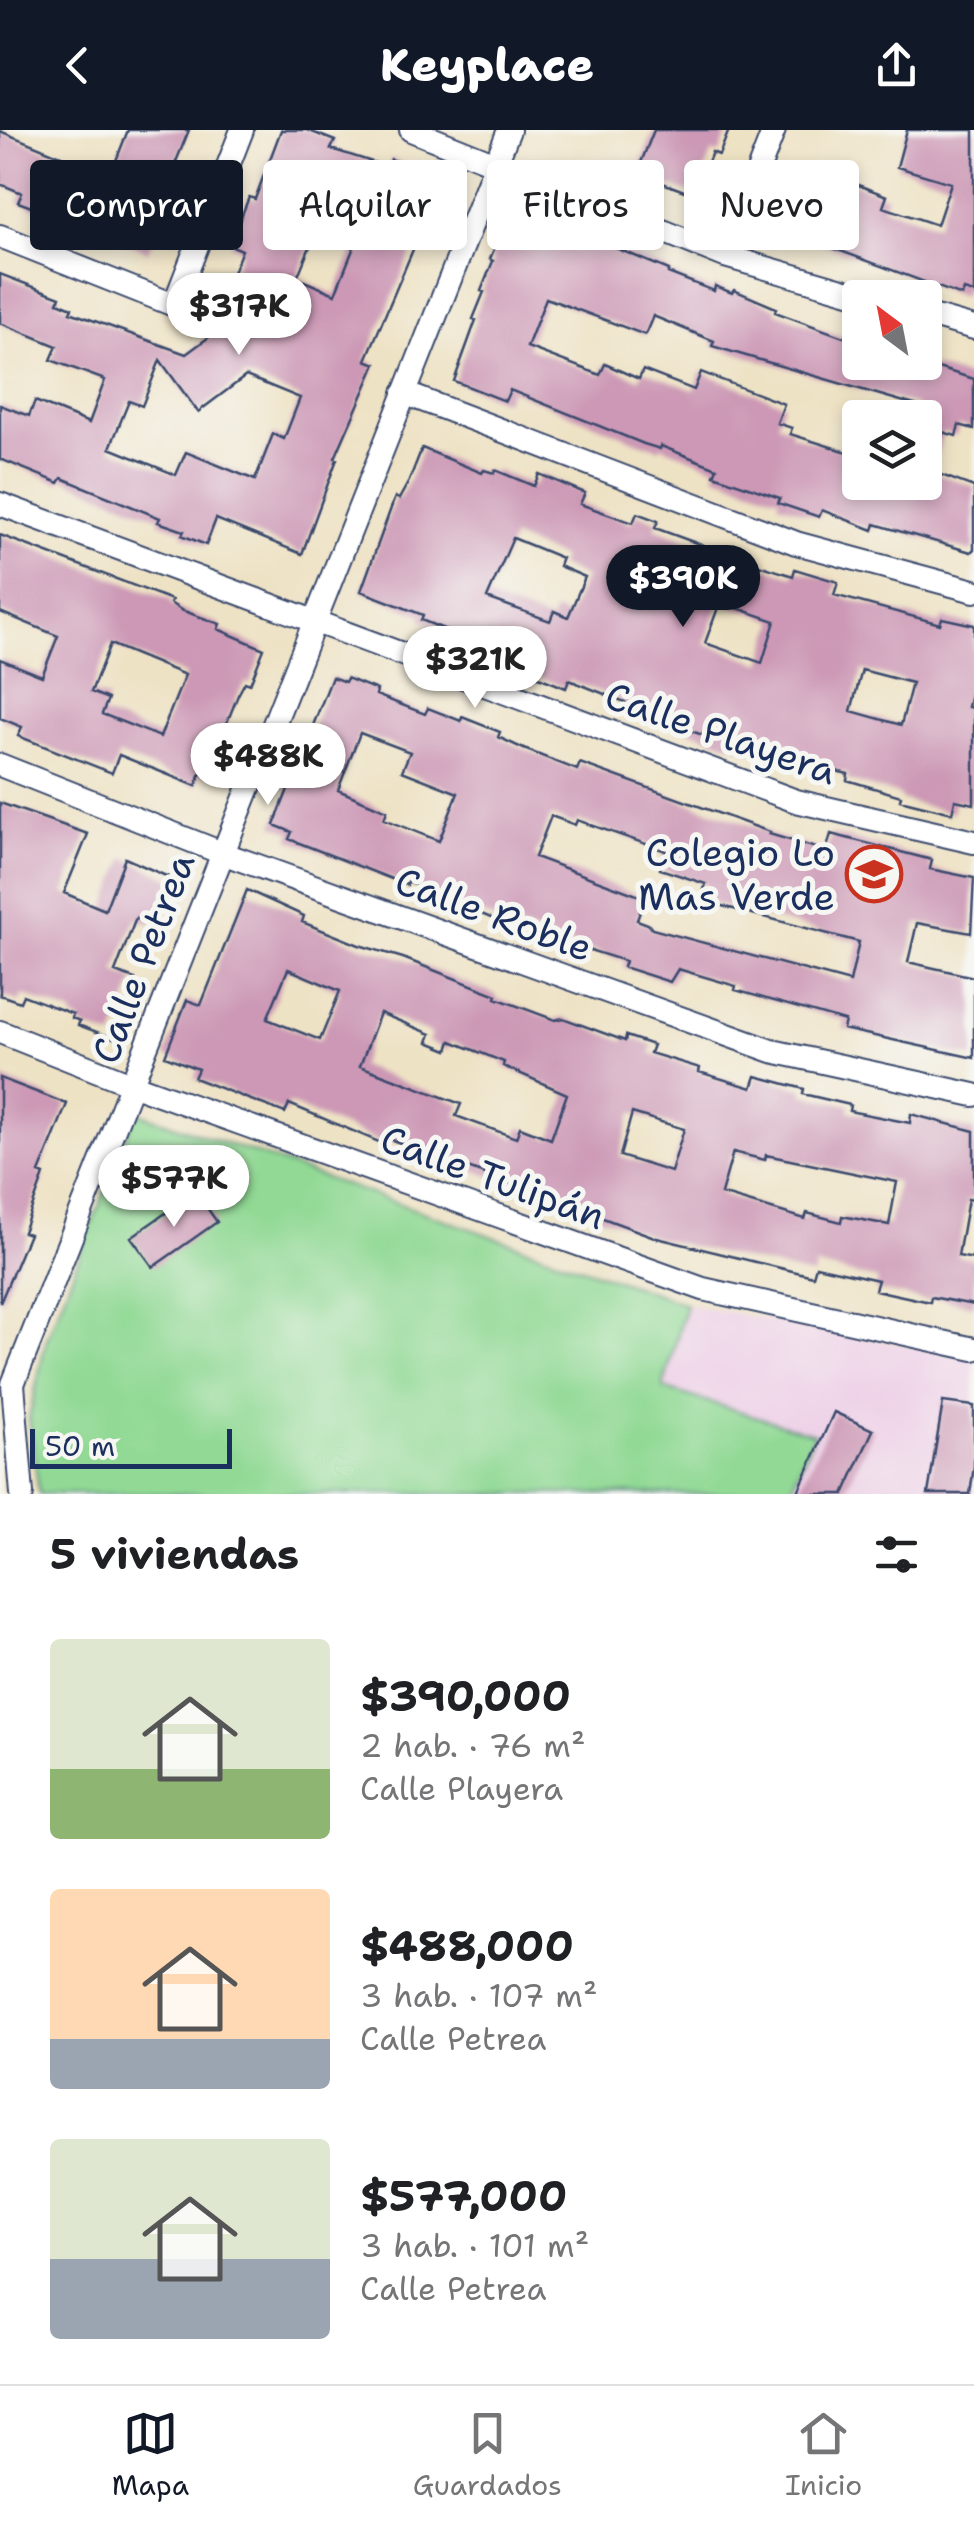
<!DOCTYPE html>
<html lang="es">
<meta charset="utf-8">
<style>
:root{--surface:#fff;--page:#f2f2f2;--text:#202124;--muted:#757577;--line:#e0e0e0;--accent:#111827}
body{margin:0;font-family:"Shantell Sans",sans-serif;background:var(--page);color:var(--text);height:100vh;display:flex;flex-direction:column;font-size:38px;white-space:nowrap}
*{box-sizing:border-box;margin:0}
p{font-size:32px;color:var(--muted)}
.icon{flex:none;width:55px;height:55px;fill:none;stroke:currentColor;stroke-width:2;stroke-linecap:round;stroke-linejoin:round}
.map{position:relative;height:1364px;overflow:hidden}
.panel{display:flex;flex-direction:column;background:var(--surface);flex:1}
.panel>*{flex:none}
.hud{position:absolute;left:30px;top:30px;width:915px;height:90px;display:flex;gap:20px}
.needle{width:65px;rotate:328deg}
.controls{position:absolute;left:842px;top:150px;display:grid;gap:20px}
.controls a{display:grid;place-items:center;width:100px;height:100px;border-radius:10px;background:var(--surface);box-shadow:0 5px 15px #0003;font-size:50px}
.scale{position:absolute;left:30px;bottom:25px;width:202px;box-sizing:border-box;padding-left:10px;border:5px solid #1b2f5e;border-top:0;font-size:28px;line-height:35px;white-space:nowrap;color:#1b2f5e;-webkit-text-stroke:8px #f6f6f2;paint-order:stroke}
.price{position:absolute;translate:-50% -85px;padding:0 22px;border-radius:35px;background:#fff;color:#222;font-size:32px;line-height:65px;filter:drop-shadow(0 2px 5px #0008)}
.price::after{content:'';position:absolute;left:50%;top:60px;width:30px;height:22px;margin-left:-15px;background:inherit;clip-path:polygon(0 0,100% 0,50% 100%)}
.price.selected{background:var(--accent);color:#fff}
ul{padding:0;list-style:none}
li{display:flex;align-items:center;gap:30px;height:250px;padding:0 50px}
li span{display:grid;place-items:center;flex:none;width:280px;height:200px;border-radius:10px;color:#555}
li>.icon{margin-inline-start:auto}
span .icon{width:120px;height:120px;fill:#fffc;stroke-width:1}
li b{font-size:42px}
h2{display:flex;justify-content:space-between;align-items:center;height:120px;padding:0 50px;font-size:42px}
.chip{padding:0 35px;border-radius:10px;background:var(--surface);box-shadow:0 5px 15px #0003;font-size:35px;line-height:90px}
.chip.selected{background:var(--accent);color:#fff}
header{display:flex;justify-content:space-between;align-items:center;height:130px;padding:0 50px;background:var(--accent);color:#fff;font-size:45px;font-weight:800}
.tabs{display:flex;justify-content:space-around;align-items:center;height:140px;border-top:2px solid var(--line);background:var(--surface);font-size:28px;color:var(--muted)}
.tabs a{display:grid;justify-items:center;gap:5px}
.tabs .selected{color:var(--accent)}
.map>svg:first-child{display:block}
.built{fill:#eed0e7}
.garden{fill:#91d994;stroke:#568479;stroke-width:2.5}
.building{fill:#cc98b5;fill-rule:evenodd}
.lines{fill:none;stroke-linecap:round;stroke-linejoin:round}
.minor-casing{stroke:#3b4a6d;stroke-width:26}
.minor{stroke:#fff;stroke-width:22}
.labels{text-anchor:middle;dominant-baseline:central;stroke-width:10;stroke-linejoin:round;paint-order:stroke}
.street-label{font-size:38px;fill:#1b2f5e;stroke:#f6f6f2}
.poi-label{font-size:38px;fill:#1b2f5e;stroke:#f6f6f2;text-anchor:end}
</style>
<header><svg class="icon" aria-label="back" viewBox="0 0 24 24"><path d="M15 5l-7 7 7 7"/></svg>Keyplace<svg class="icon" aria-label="share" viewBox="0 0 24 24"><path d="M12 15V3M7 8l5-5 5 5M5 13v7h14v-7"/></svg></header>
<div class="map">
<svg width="974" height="1364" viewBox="0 0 974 1364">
<rect width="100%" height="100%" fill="#f6f6f2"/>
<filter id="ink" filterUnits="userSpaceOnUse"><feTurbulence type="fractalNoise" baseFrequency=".01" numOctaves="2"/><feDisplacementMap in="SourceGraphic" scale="20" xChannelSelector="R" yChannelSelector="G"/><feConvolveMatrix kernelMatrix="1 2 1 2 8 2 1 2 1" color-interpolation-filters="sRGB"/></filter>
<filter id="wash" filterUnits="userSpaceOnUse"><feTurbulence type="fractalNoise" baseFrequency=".0048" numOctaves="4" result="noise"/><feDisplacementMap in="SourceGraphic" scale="40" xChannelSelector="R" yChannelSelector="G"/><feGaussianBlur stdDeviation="2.25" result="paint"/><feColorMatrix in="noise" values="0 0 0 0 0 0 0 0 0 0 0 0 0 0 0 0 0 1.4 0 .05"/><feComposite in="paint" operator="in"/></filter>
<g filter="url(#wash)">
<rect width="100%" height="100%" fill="#eee2c4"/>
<path class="built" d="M686,1174L974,1228V1364H789L814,1304L662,1258Z"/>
<path class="garden" d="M136,982L686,1174L663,1258L814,1304L789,1364H39L29,1288L46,1211Z"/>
<g id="blocks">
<path class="building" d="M128,0H189L160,71L167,74L148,121L18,72L22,63L0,54V1L110,46Z
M281,0H307L335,11L331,19L388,37L391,29L443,49L366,230L376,234L335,328L337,329L302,424L216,389L206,415L182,405L184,401L158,392L160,388L62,348L59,353L0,329V275L29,286L35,271L89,293L105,250L51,230L57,216L0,193V144L60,167L58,172L72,178L70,182L186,224L216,202L228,172L222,170L242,120L230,115L249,67L255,69ZM321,90L360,102L335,164L297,148ZM160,230L198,282L246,246L300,268L284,309L273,304L255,350L186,322L176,345L110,318L129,271L142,276Z
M654,0H729L719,25L712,22L695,65L657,51L655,58L634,50Z
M907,0H974V163L964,160L962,166L776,97L793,55L818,65L827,43L887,66L883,77L937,95L951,53L897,37Z
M524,71L576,92L572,100L669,140L668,143L714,161L715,156L732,163L734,160L776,178L775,182L860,213V232H918L974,249V299L959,295L956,306L943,302L933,342L974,357V419L971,422L875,394L873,400L822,380L819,387L778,373L780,368L714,345L717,338L661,316L660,319L644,314L510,260L505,271L454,251L476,190L473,189L484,162L481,161L493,131L490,129L509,82L518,85ZM546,168L645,205L653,186L714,211L712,216L918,276L917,288H925V352H860V326L790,304L792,298L777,293L784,274L701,242L694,260L643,240L639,249L605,234L600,245L527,217Z
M422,318L482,343L484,340L494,343L495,340L534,356L539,344L585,363L580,374L633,393L637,383L658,391L655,398L740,429L793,446L795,439L838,452L834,465L940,494L942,488L974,495V550L968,577L974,578V674L955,670L952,683L900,670L901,666L847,650L848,644L731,615L623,577L625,572L569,550L566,558L476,522L479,513L421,490L423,485L361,461L395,367L399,369L409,351ZM513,408L562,428L559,436L585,447L568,487L554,481L550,491L487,468ZM720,472L775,491L762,533L705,513ZM862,540L912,553L901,595L851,581Z
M0,405L172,470L170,473L181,480L220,494L218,499L264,519L250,554L245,552L238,565L206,645L201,643L196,656L119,625L112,643L18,606L22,597L0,588V529L42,546L58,506L0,482ZM110,514L185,545L160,607L102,584L108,569L91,562Z
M332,547L345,552L347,548L377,560L376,565L425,584L428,578L461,591L462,587L500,602L498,607L524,619L577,640L580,633L770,702L769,704L826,721L831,704L932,730L930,739L974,748L971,803L917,793L908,832L974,847V928L843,899L845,891L735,860L736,856L678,839L670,852L623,837L625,831L500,792L408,752L407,755L289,709L292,702L274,695ZM360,603L410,622L402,641L458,663L439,711L384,689L387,681L338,660ZM551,686L575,695L577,690L666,721L660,739L706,754L701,768L707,772L859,812L850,852L652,799L648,794L637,790L645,768L535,727Z
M0,673L88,704L64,763L105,780L125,728L173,749L161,779L157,778L151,794L136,788L115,842L135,849L113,908L78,895L80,891L72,888L73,884L23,865L20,872L0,865Z
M247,760L304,786L302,792L359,815L403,828L497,865L496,868L555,890L563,888L625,911L626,906L653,915L650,923L700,938L699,942L752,958L756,946L804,959L803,964L850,975L849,981L910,993L911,984L974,1001V1070L968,1069L958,1126L974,1129V1175L931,1167L930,1172L875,1160L878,1150L816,1136L813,1146L657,1108L384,1007L381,1013L289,974L285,983L194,948L198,939L165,926L187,870L201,875ZM288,839L340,861L320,910L267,889ZM380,883L431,904L428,912L448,920L451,911L504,932L503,936L567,964L551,1009L520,997L516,1008L456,986L461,974L360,936ZM632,983L684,999L671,1042L620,1026ZM733,1022L765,1030L766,1025L897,1052L889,1095L842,1086L841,1092L807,1083L805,1089L721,1064Z
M0,948L67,974L39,1043L44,1045L23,1102L29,1104L0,1173Z
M196,1062L217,1092L153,1137L131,1107Z
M943,1272L974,1276V1336L970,1364H928Z
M834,1282L873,1300L844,1364H797Z"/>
</g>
</g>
<g filter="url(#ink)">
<use href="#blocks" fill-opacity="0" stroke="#3b4a6d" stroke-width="2.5"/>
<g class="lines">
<g class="minor-casing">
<path id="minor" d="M411,0L725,126L870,168
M0,106L174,175L242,0
M725,126L774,0
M925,184L974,198
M404,263L796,413L974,461
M0,374L796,671L974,712
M0,635L222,723L772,921L974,965
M0,902L131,954L703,1159L974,1219
M22,1364L13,1254L509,0"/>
</g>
<use href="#minor" class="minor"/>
</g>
</g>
<defs>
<g id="school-ring" transform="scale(2.875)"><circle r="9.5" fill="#f6f6f2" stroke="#c8321e" stroke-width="1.5"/><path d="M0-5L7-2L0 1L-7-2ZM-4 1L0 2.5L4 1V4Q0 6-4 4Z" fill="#c8321e"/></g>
</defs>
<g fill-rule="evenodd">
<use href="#school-ring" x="874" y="744"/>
</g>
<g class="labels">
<g class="street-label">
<text transform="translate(721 603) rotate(19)">Calle Playera</text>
<text transform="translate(494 784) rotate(20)">Calle Roble</text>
<text transform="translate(143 828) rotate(-69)">Calle Petrea</text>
<text transform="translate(493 1047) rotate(20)">Calle Tulipán</text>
</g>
<g class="poi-label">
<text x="835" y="722">Colegio Lo<tspan x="835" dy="44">Mas Verde</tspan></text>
</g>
</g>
</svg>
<div class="controls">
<a><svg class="needle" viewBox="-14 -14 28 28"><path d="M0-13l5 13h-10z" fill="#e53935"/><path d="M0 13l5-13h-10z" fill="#757577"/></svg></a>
<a><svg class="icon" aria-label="layers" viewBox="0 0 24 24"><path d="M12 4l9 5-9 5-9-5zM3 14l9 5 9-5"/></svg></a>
</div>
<div class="scale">50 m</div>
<b class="price" style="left:239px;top:228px">$317K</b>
<b class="price selected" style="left:683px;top:500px">$390K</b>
<b class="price" style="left:475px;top:581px">$321K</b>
<b class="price" style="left:268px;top:678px">$488K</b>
<b class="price" style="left:174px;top:1100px">$577K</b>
<div class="hud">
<a class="chip selected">Comprar</a>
<a class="chip">Alquilar</a>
<a class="chip">Filtros</a>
<a class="chip">Nuevo</a>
</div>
</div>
<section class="panel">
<h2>5 viviendas<svg class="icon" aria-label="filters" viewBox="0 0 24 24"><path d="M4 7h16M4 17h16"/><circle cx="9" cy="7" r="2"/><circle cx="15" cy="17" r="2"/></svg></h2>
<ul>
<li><span style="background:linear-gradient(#dfe7d0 65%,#8fb573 0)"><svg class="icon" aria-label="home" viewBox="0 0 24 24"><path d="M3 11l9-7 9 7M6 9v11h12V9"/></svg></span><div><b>$390,000</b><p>2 hab. · 76 m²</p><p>Calle Playera</p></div></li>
<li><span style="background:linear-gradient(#ffd9b3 75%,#9aa5b1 0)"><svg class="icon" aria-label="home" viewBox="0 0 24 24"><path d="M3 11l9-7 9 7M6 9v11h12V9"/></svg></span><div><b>$488,000</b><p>3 hab. · 107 m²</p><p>Calle Petrea</p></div></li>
<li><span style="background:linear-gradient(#dfe7d0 60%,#9aa5b1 0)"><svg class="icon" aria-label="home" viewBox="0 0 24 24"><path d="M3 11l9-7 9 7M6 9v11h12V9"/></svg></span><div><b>$577,000</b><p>3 hab. · 101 m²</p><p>Calle Petrea</p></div></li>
</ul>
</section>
<nav class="tabs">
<a class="selected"><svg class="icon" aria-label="map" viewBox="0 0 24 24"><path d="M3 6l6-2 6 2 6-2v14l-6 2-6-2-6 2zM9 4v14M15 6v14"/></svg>Mapa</a>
<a><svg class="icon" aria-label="saved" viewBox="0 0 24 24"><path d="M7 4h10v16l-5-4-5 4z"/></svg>Guardados</a>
<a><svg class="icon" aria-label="home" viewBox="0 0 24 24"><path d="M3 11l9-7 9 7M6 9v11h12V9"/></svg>Inicio</a>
</nav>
